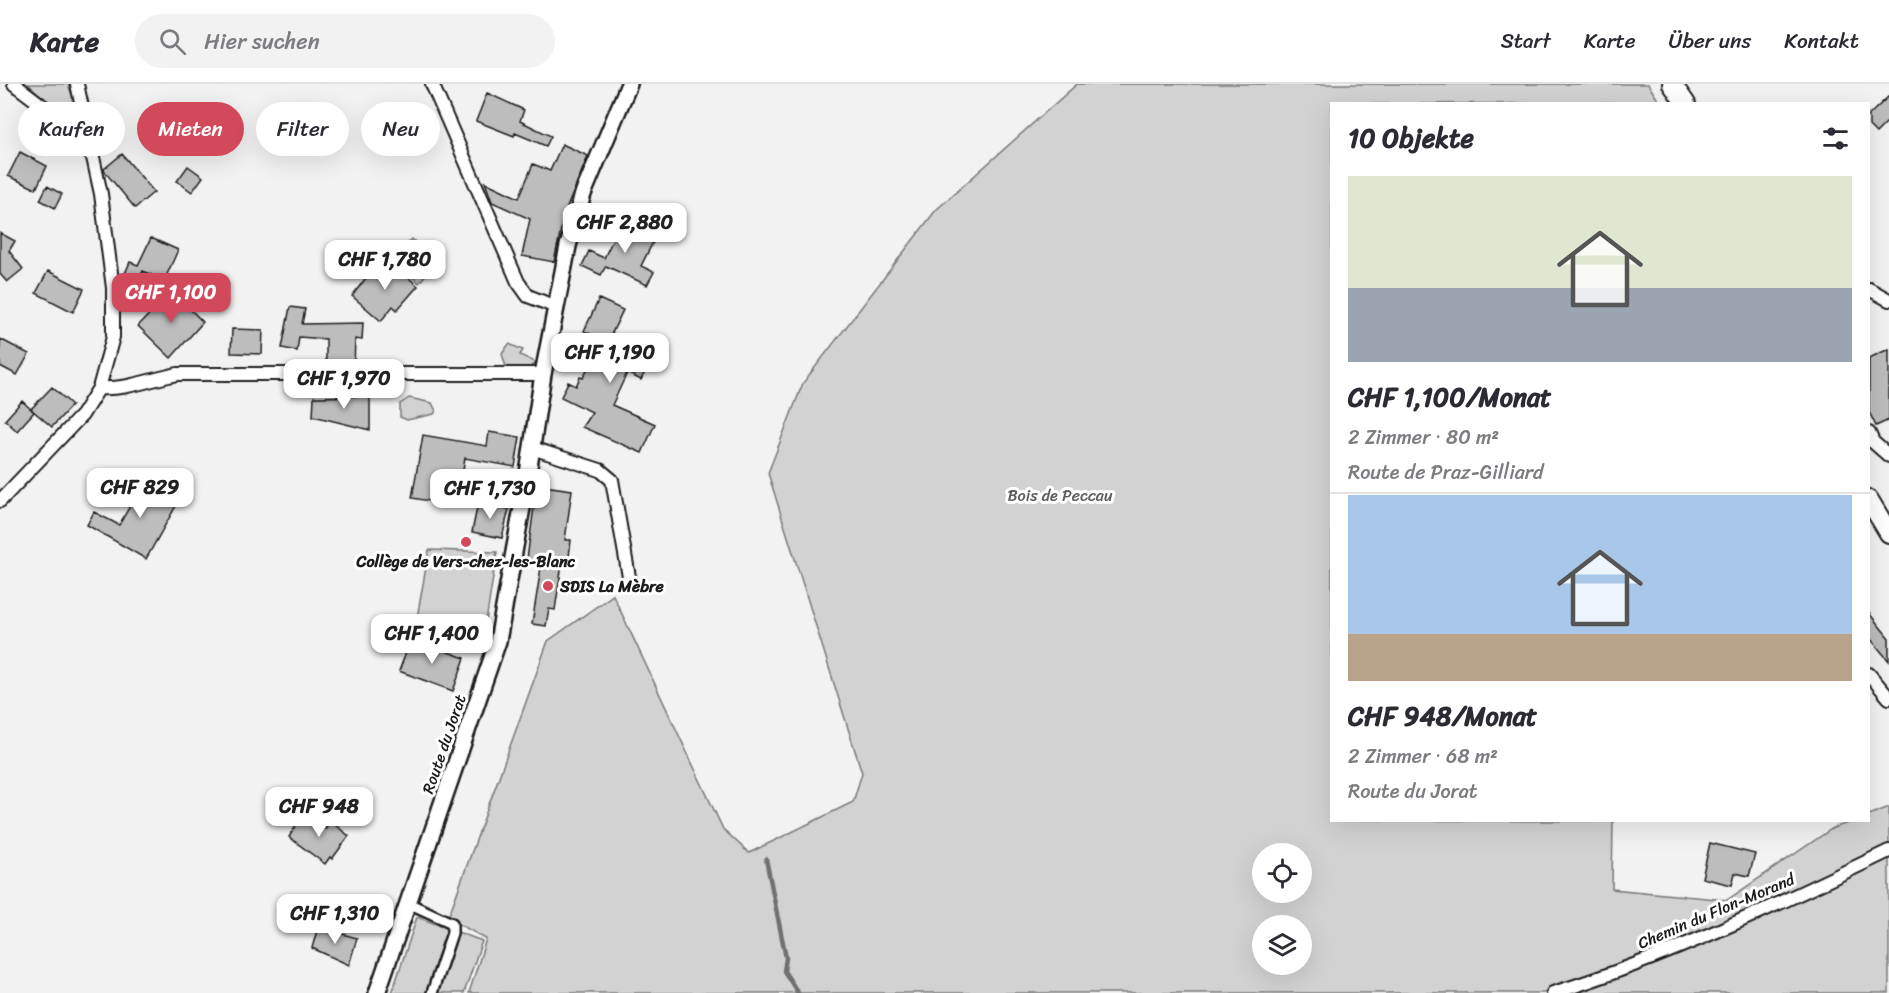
<!DOCTYPE html>
<html lang="de">
<meta charset="utf-8">
<style>
:root{--surface:#fff;--page:#f2f2f3;--text:#2b2b33;--muted:#7c7c81;--line:#e1e1e2;--accent:#d1495b}
body{margin:0;font-family:Sriracha,sans-serif;background:var(--page);color:var(--text);height:100vh;display:flex;flex-direction:column;font-size:22px;white-space:nowrap}
*{box-sizing:border-box;margin:0}
p{font-size:20px;color:var(--muted)}
.icon{flex:none;width:33px;height:33px;fill:none;stroke:currentColor;stroke-width:2;stroke-linecap:round;stroke-linejoin:round}
.map{position:relative;flex:1;overflow:hidden}
.details{position:absolute;left:1330px;top:18px;width:540px;height:720px;display:flex;flex-direction:column;background:var(--surface);border-radius:0px;box-shadow:0 6px 24px #0002}
.details>*{flex:none}
.guide{position:absolute;left:18px;top:18px;width:570px;height:54px;display:flex;gap:12px}
.buttons{position:absolute;left:1252px;top:759px;display:grid;gap:12px}
.buttons a{display:grid;place-items:center;width:60px;height:60px;border-radius:50%;background:var(--surface);box-shadow:0 6px 24px #0002;font-size:30px}
.price{position:absolute;translate:-50% -51px;padding:0 14px;border-radius:12px;background:#fff;color:#222;font-size:20px;line-height:39px;filter:drop-shadow(0 2px 3px #0008)}
.price::after{content:'';position:absolute;left:50%;top:36px;width:18px;height:14px;margin-left:-9px;background:inherit;clip-path:polygon(0 0,100% 0,50% 100%)}
.price.on{background:var(--accent);color:#fff}
ul{padding:0;list-style:none}
li{display:grid;align-content:center;gap:12px;height:318px;padding:0 18px}
li+li{border-top:2px solid var(--line)}
li span{display:grid;place-items:center;height:186px;border-radius:0px;color:#555}
li>.icon{margin-inline-start:auto}
span .icon{width:108px;height:108px;fill:#fffc;stroke-width:1}
li b{font-size:26px}
h2{display:flex;justify-content:space-between;align-items:center;height:72px;padding:0 18px;font-size:26px}
.tag{padding:0 21px;border-radius:27px;background:var(--surface);box-shadow:0 6px 24px #0002;font-size:21px;line-height:54px}
.tag.on{background:var(--accent);color:#fff}
header{display:flex;align-items:center;gap:36px;box-sizing:border-box;height:84px;padding:0 30px;background:var(--surface);border-bottom:2px solid var(--line)}
header strong{font-size:28px}
nav{display:flex;gap:33px;margin-inline-start:auto;font-size:21px}
.search{width:420px;height:54px;background:var(--page);display:flex;align-items:center;gap:15px;box-sizing:border-box;padding:0 21px;border-radius:33px;color:var(--muted);font-size:22px}
.map>svg:first-child{display:block}
.green{fill:#d2d2d2;stroke:#777;stroke-width:1.5;fill-rule:evenodd}
.lines{fill:none;stroke-linecap:round;stroke-linejoin:round}
.stream{stroke:#707070;stroke-width:4.5}
.building{fill:#bdbdbd;stroke:#1c1c1c;stroke-width:1.5}
.pedestrian-casing{stroke:#1c1c1c;stroke-width:14}
.minor-casing{stroke:#1c1c1c;stroke-width:16}
.tertiary-casing{stroke:#1c1c1c;stroke-width:20}
.secondary-casing{stroke:#1c1c1c;stroke-width:22}
.pedestrian{stroke:#fff;stroke-width:9}
.minor{stroke:#fff;stroke-width:12}
.tertiary{stroke:#fff;stroke-width:15}
.secondary{stroke:#fff;stroke-width:18}
.poi-dot{fill:#d1495b;stroke:#fff;stroke-width:2}
.labels{text-anchor:middle;dominant-baseline:central;stroke-width:6;stroke-linejoin:round;paint-order:stroke}
.park-label{font-size:16px;fill:#5c5c5c;stroke:#fff}
.poi-label{font-size:16px;font-weight:bold;fill:#1c1c1c;stroke:#fff}
.street-label{font-size:16px;fill:#1c1c1c;stroke:#fff}
</style>
<header>
<strong>Karte</strong>
<div class="search"><svg class="icon" aria-label="search" viewBox="0 0 24 24"><circle cx="10" cy="10" r="6"/><path d="M15 15l6 6"/></svg>Hier suchen</div>
<nav><a>Start</a><a>Karte</a><a>Über uns</a><a>Kontakt</a></nav>
</header>
<div class="map">
<svg width="1889" height="909" viewBox="0 0 1889 909">
<rect width="100%" height="100%" fill="#f2f2f2"/>
<filter id="ink" filterUnits="userSpaceOnUse"><feTurbulence type="fractalNoise" baseFrequency=".0167" numOctaves="2"/><feDisplacementMap in="SourceGraphic" scale="12" xChannelSelector="R" yChannelSelector="G"/><feConvolveMatrix kernelMatrix="1 2 1 2 8 2 1 2 1" color-interpolation-filters="sRGB"/></filter>
<g filter="url(#ink)">
<path class="green" d="M28,0H68L88,55L81,60L64,32Z
M1077,0H1648L1660,19L1332,20V736L1613,737L1612,805L1727,816L1833,744L1854,737L1869,736V731L1889,723V909H469L486,855L448,834L548,557L613,511L723,745L749,769L853,718L862,689L768,389L803,299L936,126ZM1263,770H1302V808H1263ZM1263,842H1302V880H1263Z
M412,155L427,169L418,178L428,188L419,199L393,175Z
M509,260L523,266L520,271L537,279L530,283H506L502,270Z
M409,314L432,319L436,327L434,330L407,336L400,333V320Z
M429,466L497,468L484,550L417,534Z
M417,833L482,857L464,909H392Z"/>
<g class="lines">
<path class="stream" d="M766,775L786,874L784,887L798,909"/>
</g>
<path class="building" d="M487,9L524,26L520,37L551,52L546,62L515,49L514,52L476,37Z
M1889,12V36L1876,49L1869,42V31Z
M562,60L588,72L564,131L554,178L522,172L530,135L492,118L485,98L519,114L533,80L550,87Z
M20,68L47,82L36,105L8,92Z
M122,70L154,108L135,124L105,88L104,85Z
M188,82L203,93L192,108L177,97Z
M47,102L62,110L55,124L40,116Z
M622,136L656,152L641,182L654,188L647,201L606,182L601,191L582,182L589,167L604,174Z
M0,149L15,157L9,167L23,185L7,198L0,190Z
M151,154L178,166L164,197L143,187L124,225V192L130,178L138,181Z
M392,179L418,202L397,226L393,222L381,237L352,212L376,181L384,188Z
M48,187L84,205L73,228L36,209Z
M172,207L203,238L171,274L138,242Z
M599,215L623,226L611,251L622,256L618,264L649,279L641,296L627,289L612,321L655,340L642,369L582,343L592,328L561,313L568,298L576,302L580,293L583,294L601,255L584,247Z
M290,223L305,225L302,240L363,239L362,256L355,255L354,282H326V255L299,253L297,267L282,264Z
M232,245L263,246L262,270L231,269Z
M0,255L29,270L17,291L0,282Z
M1889,265V336L1876,342L1869,328V274Z
M52,303L72,321L52,343L31,325Z
M370,312V346L313,332L314,313Z
M22,317L34,328L17,347L5,336Z
M489,348L520,353L515,383L465,374L457,422L412,414L423,351L487,362Z
M146,394L181,413L146,475L87,441L94,428L119,441Z
M537,401L572,406L565,456H571L568,481L562,480L555,526L549,525L546,542L532,540L542,477L527,475Z
M478,419L509,425L502,454L472,448Z
M1869,529L1889,554V577L1869,553Z
M411,555L465,574L453,607L399,587Z
M303,730L325,745L330,737L349,752L332,775L330,773L325,780L289,753Z
M1710,759L1755,770L1749,792L1735,789L1732,801L1702,794Z
M318,843L357,854L349,881L312,864Z"/>
<g class="lines">
<g class="pedestrian-casing">
<path id="pedestrian" d="M408,819L452,839V849L432,909"/>
</g>
<g class="minor-casing">
<path id="minor" d="M14,0L43,22L93,73
M77,0L101,110L113,204V253L99,304
M432,0L518,198L528,212L556,223
M1869,205L1889,216
M1869,349L1873,358L1889,372
M532,364L600,386L612,396L629,493
M0,417L82,331L99,304C126,306 151,295 178,290H543
M1869,590L1889,614
M1553,909C1669,873 1779,820 1889,767"/>
</g>
<g class="tertiary-casing">
<path id="tertiary" d="M377,909L498,557L527,396L543,290L568,162L583,110L629,0"/>
</g>
<g class="secondary-casing">
<path id="secondary" d="M1672,0L1686,20
M1869,416L1889,449"/>
</g>
<use href="#pedestrian" class="pedestrian"/>
<use href="#minor" class="minor"/>
<use href="#tertiary" class="tertiary"/>
<use href="#secondary" class="secondary"/>
</g>
</g>
<g class="poi-dot">
<circle cx="466" cy="458" r="6"/>
<circle cx="548" cy="502" r="6"/>
</g>
<g class="labels">
<g class="park-label">
<text x="1060" y="411">Bois de Peccau</text>
</g>
<g class="poi-label">
<text x="466" y="477">Collège de Vers-chez-les-Blanc</text>
<text x="560" y="502" text-anchor="start">SDIS La Mèbre</text>
</g>
<g class="street-label">
<text transform="translate(444 660) rotate(-71)">Route du Jorat</text>
<text transform="translate(1716 827) rotate(-23)">Chemin du Flon-Morand</text>
</g>
</g>
</svg>
<div class="buttons">
<a><svg class="icon" aria-label="locate" viewBox="0 0 24 24"><circle cx="12" cy="12" r="6"/><path d="M12 2v4M12 18v4M2 12h4M18 12h4"/></svg></a>
<a><svg class="icon" aria-label="layers" viewBox="0 0 24 24"><path d="M12 4l9 5-9 5-9-5zM3 14l9 5 9-5"/></svg></a>
</div>
<b class="price" style="left:625px;top:170px">CHF 2,880</b>
<b class="price" style="left:385px;top:207px">CHF 1,780</b>
<b class="price on" style="left:171px;top:240px">CHF 1,100</b>
<b class="price" style="left:610px;top:300px">CHF 1,190</b>
<b class="price" style="left:344px;top:326px">CHF 1,970</b>
<b class="price" style="left:140px;top:435px">CHF 829</b>
<b class="price" style="left:490px;top:436px">CHF 1,730</b>
<b class="price" style="left:432px;top:581px">CHF 1,400</b>
<b class="price" style="left:319px;top:754px">CHF 948</b>
<b class="price" style="left:335px;top:861px">CHF 1,310</b>
<div class="guide">
<a class="tag">Kaufen</a>
<a class="tag on">Mieten</a>
<a class="tag">Filter</a>
<a class="tag">Neu</a>
</div>
<section class="details">
<h2>10 Objekte<svg class="icon" aria-label="filters" viewBox="0 0 24 24"><path d="M4 7h16M4 17h16"/><circle cx="9" cy="7" r="2"/><circle cx="15" cy="17" r="2"/></svg></h2>
<ul>
<li><span style="background:linear-gradient(#dfe7d0 60%,#9aa5b1 0)"><svg class="icon" aria-label="home" viewBox="0 0 24 24"><path d="M3 11l9-7 9 7M6 9v11h12V9"/></svg></span><div><b>CHF 1,100/Monat</b><p>2 Zimmer · 80 m²</p><p>Route de Praz-Gilliard</p></div></li>
<li><span style="background:linear-gradient(#a9c7e8 75%,#b9a48a 0)"><svg class="icon" aria-label="home" viewBox="0 0 24 24"><path d="M3 11l9-7 9 7M6 9v11h12V9"/></svg></span><div><b>CHF 948/Monat</b><p>2 Zimmer · 68 m²</p><p>Route du Jorat</p></div></li>
</ul>
</section>
</div>
